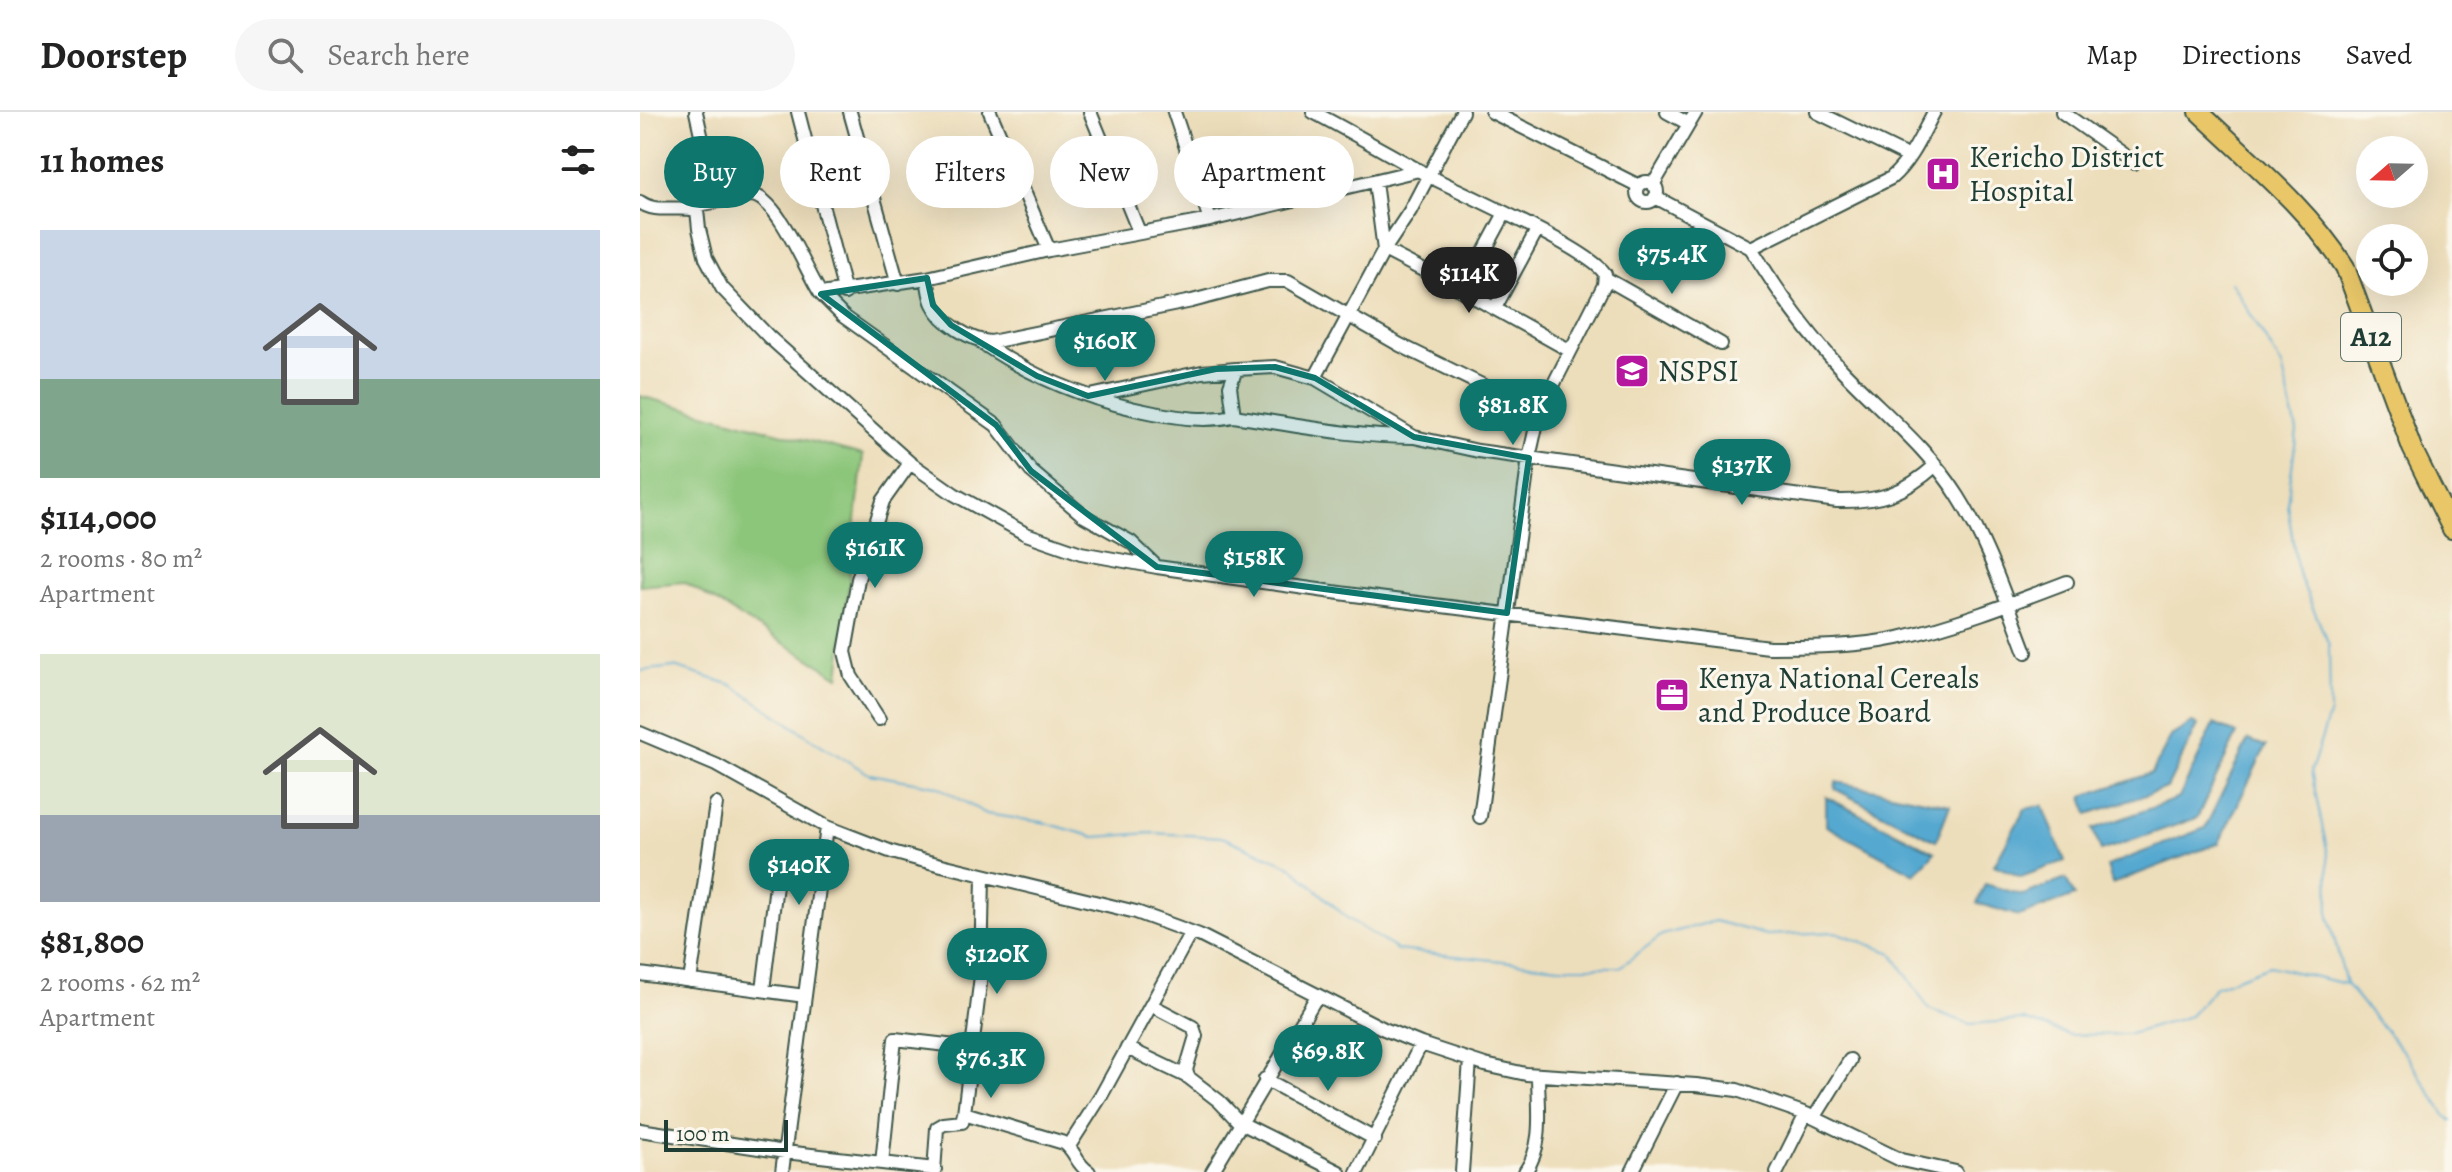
<!DOCTYPE html>
<meta charset="utf-8">
<style>
:root{--surface:#fff;--page:#f6f6f6;--text:#222;--muted:#767676;--line:#e0e0e0;--accent:#0f766e}
body{margin:0;font-family:Alegreya,serif;background:var(--page);color:var(--text);height:100vh;display:flex;flex-direction:column;font-size:30px;white-space:nowrap}
*{box-sizing:border-box;margin:0}
p{font-size:26px;color:var(--muted)}
.icon{flex:none;width:44px;height:44px;fill:none;stroke:currentColor;stroke-width:2;stroke-linecap:round;stroke-linejoin:round}
.map{position:relative;flex:1;overflow:hidden}
.drawer{display:flex;flex-direction:column;background:var(--surface);width:640px}
.drawer>*{flex:none}
.top-card{position:absolute;left:24px;top:24px;width:760px;height:72px;display:flex;gap:16px}
.needle{width:52px;rotate:250deg}
.controls{position:absolute;left:1716px;top:24px;display:grid;gap:16px}
.controls a{display:grid;place-items:center;width:72px;height:72px;border-radius:50%;background:var(--surface);box-shadow:0 8px 32px #0002;font-size:40px}
.scale{position:absolute;left:24px;bottom:20px;width:124px;box-sizing:border-box;padding-left:8px;border:4px solid #1f3d34;border-top:0;font-size:22px;line-height:28px;white-space:nowrap;color:#1f3d34;-webkit-text-stroke:6px #fbf7ec;paint-order:stroke}
.price{position:absolute;translate:-50% -68px;padding:0 18px;border-radius:28px;background:var(--accent);color:#fff;font-size:26px;line-height:52px;filter:drop-shadow(0 2px 4px #0008)}
.price::after{content:'';position:absolute;left:50%;top:48px;width:24px;height:18px;margin-left:-12px;background:inherit;clip-path:polygon(0 0,100% 0,50% 100%)}
.price.active{background:#222;color:#fff}
ul{padding:0;list-style:none}
li{display:grid;align-content:center;gap:16px;height:424px;padding:0 40px}
li span{display:grid;place-items:center;height:248px;border-radius:0px;color:#555}
li>.icon{margin-inline-start:auto}
span .icon{width:144px;height:144px;fill:#fffc;stroke-width:1}
li b{font-size:34px}
h2{display:flex;justify-content:space-between;align-items:center;height:96px;padding:0 40px;font-size:34px}
.pill{padding:0 28px;border-radius:36px;background:var(--surface);box-shadow:0 8px 32px #0002;font-size:28px;line-height:72px}
.pill.active{background:var(--accent);color:#fff}
header{display:flex;align-items:center;gap:48px;box-sizing:border-box;height:112px;padding:0 40px;background:var(--surface);border-bottom:2px solid var(--line)}
header strong{font-size:38px}
nav{display:flex;gap:44px;margin-inline-start:auto;font-size:28px}
.search{width:560px;height:72px;background:var(--page);display:flex;align-items:center;gap:20px;box-sizing:border-box;padding:0 28px;border-radius:44px;color:var(--muted);font-size:30px}
main{display:flex;flex:1;min-height:0}
.map>svg:first-child{display:block}
.green{fill:#8cc67a;stroke:#568257;stroke-width:2}
.water{fill:#55a8d0;stroke:#3a7282;stroke-width:2}
.lines{fill:none;stroke-linecap:round;stroke-linejoin:round}
.stream{stroke:#55a8d0;stroke-width:2}
.minor-casing{stroke:#3e5548;stroke-width:16}
.highway-casing{stroke:#3e5548;stroke-width:22}
.minor{stroke:#fff;stroke-width:12}
.highway{stroke:#e9c769;stroke-width:18}
.marked{fill:#0f766e;fill-opacity:0.2;stroke:#0f766e;stroke-width:6;stroke-linejoin:round}
.labels{text-anchor:middle;dominant-baseline:central;stroke-width:6;stroke-linejoin:round;paint-order:stroke}
.shield{fill:#fbf7ec;stroke:#61756b;stroke-width:2}
.shield-label{font-size:28px;font-weight:bold;fill:#1f3d34}
.poi-label{font-size:30px;fill:#1f3d34;stroke:#fbf7ec;text-anchor:start}
</style>
<header>
<strong>Doorstep</strong>
<div class="search"><svg class="icon" aria-label="search" viewBox="0 0 24 24"><circle cx="10" cy="10" r="6"/><path d="M15 15l6 6"/></svg>Search here</div>
<nav><a>Map</a><a>Directions</a><a>Saved</a></nav>
</header>
<main>
<section class="drawer">
<h2>11 homes<svg class="icon" aria-label="filters" viewBox="0 0 24 24"><path d="M4 7h16M4 17h16"/><circle cx="9" cy="7" r="2"/><circle cx="15" cy="17" r="2"/></svg></h2>
<ul>
<li><span style="background:linear-gradient(#c9d6e8 60%,#7fa58c 0)"><svg class="icon" aria-label="home" viewBox="0 0 24 24"><path d="M3 11l9-7 9 7M6 9v11h12V9"/></svg></span><div><b>$114,000</b><p>2 rooms · 80 m²</p><p>Apartment</p></div></li>
<li><span style="background:linear-gradient(#dfe7d0 65%,#9aa5b1 0)"><svg class="icon" aria-label="home" viewBox="0 0 24 24"><path d="M3 11l9-7 9 7M6 9v11h12V9"/></svg></span><div><b>$81,800</b><p>2 rooms · 62 m²</p><p>Apartment</p></div></li>
</ul>
</section>
<div class="map">
<svg width="1812" height="1060" viewBox="0 0 1812 1060">
<rect width="100%" height="100%" fill="#fbf7ec"/>
<filter id="ink" filterUnits="userSpaceOnUse"><feTurbulence type="fractalNoise" baseFrequency=".0125" numOctaves="2"/><feDisplacementMap in="SourceGraphic" scale="16" xChannelSelector="R" yChannelSelector="G"/><feConvolveMatrix kernelMatrix="1 2 1 2 8 2 1 2 1" color-interpolation-filters="sRGB"/></filter>
<filter id="wash" filterUnits="userSpaceOnUse"><feTurbulence type="fractalNoise" baseFrequency=".006" numOctaves="4" result="noise"/><feDisplacementMap in="SourceGraphic" scale="32" xChannelSelector="R" yChannelSelector="G"/><feGaussianBlur stdDeviation="1.8" result="paint"/><feColorMatrix in="noise" values="0 0 0 0 0 0 0 0 0 0 0 0 0 0 0 0 0 1.4 0 .05"/><feComposite in="paint" operator="in"/></filter>
<g filter="url(#wash)">
<rect width="100%" height="100%" fill="#eddebb"/>
<path class="green" d="M0,284L223,343L199,565L44,470L0,474Z"/>
<path class="water" d="M1552,611L1558,613L1527,676L1448,702L1443,684L1512,661L1531,624Z
M1574,612L1597,622L1557,706L1461,739L1453,717L1539,686Z
M1608,628L1626,634L1579,731L1472,772L1467,754L1565,716Z
M1196,670L1310,693L1296,729L1195,677Z
M1186,685L1295,740L1275,762L1186,714Z
M1403,693L1425,749L1381,765L1354,753L1385,697Z
M1426,767L1435,784L1379,804L1337,791L1345,772L1383,783Z"/>
<g class="lines">
<path class="stream" d="M1591,170L1642,254L1657,319L1647,392L1658,461L1689,533L1690,600L1671,659L1688,743L1689,806L1706,872L1766,943L1805,1003L1812,1009
M0,559L34,555L92,573L181,633L229,662L297,674L346,702L402,710L455,725L512,721L582,725L651,754L707,806L757,838L920,855H980L1022,823L1075,809L1126,823L1196,820L1252,841L1289,897L1330,912L1384,908L1430,923L1490,922L1550,904L1576,874L1629,854L1706,872"/>
</g>
</g>
<g filter="url(#ink)">
<g class="lines">
<g class="minor-casing">
<path id="minor" d="M56,0L66,45L57,98L59,117L66,146L82,176L129,225L270,351L314,382L386,422L441,441L517,455L714,483L1129,535C1171,535 1216,535 1258,526C1315,513 1372,491 1427,470
M158,0L205,181
M210,0L258,172
M350,0L409,138
M450,0L499,120
M534,0L570,108
M673,0C711,20 749,42 787,63C820,80 951,138 965,162L964,173L899,301L889,346L840,705
M822,0L770,99L744,138L823,179L929,238
M852,0L999,74
M1027,0L1049,12
M1177,0L1269,45
M1422,0L1494,51
M779,58L570,108L409,138L287,166C289,175 289,184 293,192C302,211 331,229 351,230L552,189L628,169H648L760,233L899,301
M997 80a10 10 0 1 1 20 0a10 10 0 1 1-20 0Z
M1013,73L1056,0
M1015,85L1111,136
M0,90C16,102 36,93 57,98
M58,93L112,83C139,87 166,160 181,182L287,166
M1111,136C1138,180 1167,221 1202,258C1241,299 1288,336 1318,384C1348,431 1366,488 1386,540
M1111,136L1251,66C1271,49 1282,22 1294,0
M965,166L1081,232
M823,179L865,101
M181,182L203,204L356,313L391,359L444,404L491,430L517,455
M855,196L897,118
M342,231C395,267 451,289 514,301C542,306 566,310 594,304
M635,255L675,266L774,325C712,325 655,313 594,304L590,274L596,257Z
M675,266L744,138L735,70
M450,284L562,260L596,257
M774,325L838,339L1197,389C1239,390 1264,382 1296,353
M239,607L211,564L205,540L218,467L243,389L270,351
M0,621L76,653L187,715L142,1060
M187,715L252,740L281,748L496,800L559,823L744,917L781,932L845,953L886,962L1056,973L1097,978L1166,1002L1261,1048L1316,1060
M0,862L165,884
M50,869L76,692
M123,878L140,741
M511,893L553,915L556,924L546,958L548,965L579,989L599,1010L699,1060
M487,936L548,965
M625,967L735,1027
M324,1001L341,864L343,764
M1174,1006L1210,948
M0,1018L145,1040L295,1057
M429,1034L461,984L551,820
M242,1051L255,927L333,936
M294,1060L297,1016L304,1012L322,1010L324,1001L424,1031C436,1039 435,1051 449,1060
M572,1060L677,884
M717,1060L781,932
M822,1060L830,948
M885,1060C905,1032 898,995 898,963
M992,1060L1037,971
M1137,1060L1166,1002"/>
</g>
<g class="highway-casing">
<path id="highway" d="M1559,0C1610,49 1667,95 1705,155L1772,336L1812,417"/>
</g>
<use href="#minor" class="minor"/>
<use href="#highway" class="highway"/>
</g>
</g>
<path class="marked" d="M287,166L293,193L311,213L397,264L448,284L576,257L635,255L675,266L774,325L889,346L867,501L517,455L391,359L356,313L181,182Z"/>
<defs>
<g id="hospital-square" transform="scale(1.8)"><rect x="-9" y="-9" width="18" height="18" rx="4" fill="#b5179e" stroke="#fbf7ec"/><path d="M-5-5h3v3.5h4V-5h3V5h-3V1.5h-4V5h-3Z" fill="#fff"/></g>
<g id="university-square" transform="scale(1.8)"><rect x="-9" y="-9" width="18" height="18" rx="4" fill="#b5179e" stroke="#fbf7ec"/><path d="M0-5L7-2L0 1L-7-2ZM-4 1L0 2.5L4 1V4Q0 6-4 4Z" fill="#fff"/></g>
<g id="office-square" transform="scale(1.8)"><rect x="-9" y="-9" width="18" height="18" rx="4" fill="#b5179e" stroke="#fbf7ec"/><path d="M-6-3h4V-5.5h4V-3h4V5H-6ZM-1-4.5V-3h2v-1.5ZM-6 0V1H6V0Z" fill="#fff"/></g>
</defs>
<g fill-rule="evenodd">
<use href="#hospital-square" x="1303" y="62"/>
<use href="#university-square" x="992" y="259"/>
<use href="#office-square" x="1032" y="583"/>
</g>
<g class="labels">
<rect class="shield" x="1701" y="201" width="60" height="48" rx="6"/>
<g class="shield-label">
<text x="1731" y="225">A12</text>
</g>
<g class="poi-label">
<text x="1329" y="45">Kericho District<tspan x="1329" dy="34">Hospital</tspan></text>
<text x="1018" y="259">NSPSI</text>
<text x="1058" y="566">Kenya National Cereals<tspan x="1058" dy="34">and Produce Board</tspan></text>
</g>
</g>
</svg>
<div class="controls">
<a><svg class="needle" viewBox="-14 -14 28 28"><path d="M0-13l5 13h-10z" fill="#e53935"/><path d="M0 13l5-13h-10z" fill="#767676"/></svg></a>
<a><svg class="icon" aria-label="locate" viewBox="0 0 24 24"><circle cx="12" cy="12" r="6"/><path d="M12 2v4M12 18v4M2 12h4M18 12h4"/></svg></a>
</div>
<div class="scale">100 m</div>
<b class="price" style="left:1032px;top:184px">$75.4K</b>
<b class="price active" style="left:829px;top:203px">$114K</b>
<b class="price" style="left:465px;top:271px">$160K</b>
<b class="price" style="left:873px;top:335px">$81.8K</b>
<b class="price" style="left:1102px;top:395px">$137K</b>
<b class="price" style="left:235px;top:478px">$161K</b>
<b class="price" style="left:614px;top:487px">$158K</b>
<b class="price" style="left:159px;top:795px">$140K</b>
<b class="price" style="left:357px;top:884px">$120K</b>
<b class="price" style="left:688px;top:981px">$69.8K</b>
<b class="price" style="left:351px;top:988px">$76.3K</b>
<div class="top-card">
<a class="pill active">Buy</a>
<a class="pill">Rent</a>
<a class="pill">Filters</a>
<a class="pill">New</a>
<a class="pill">Apartment</a>
</div>
</div>
</main>
